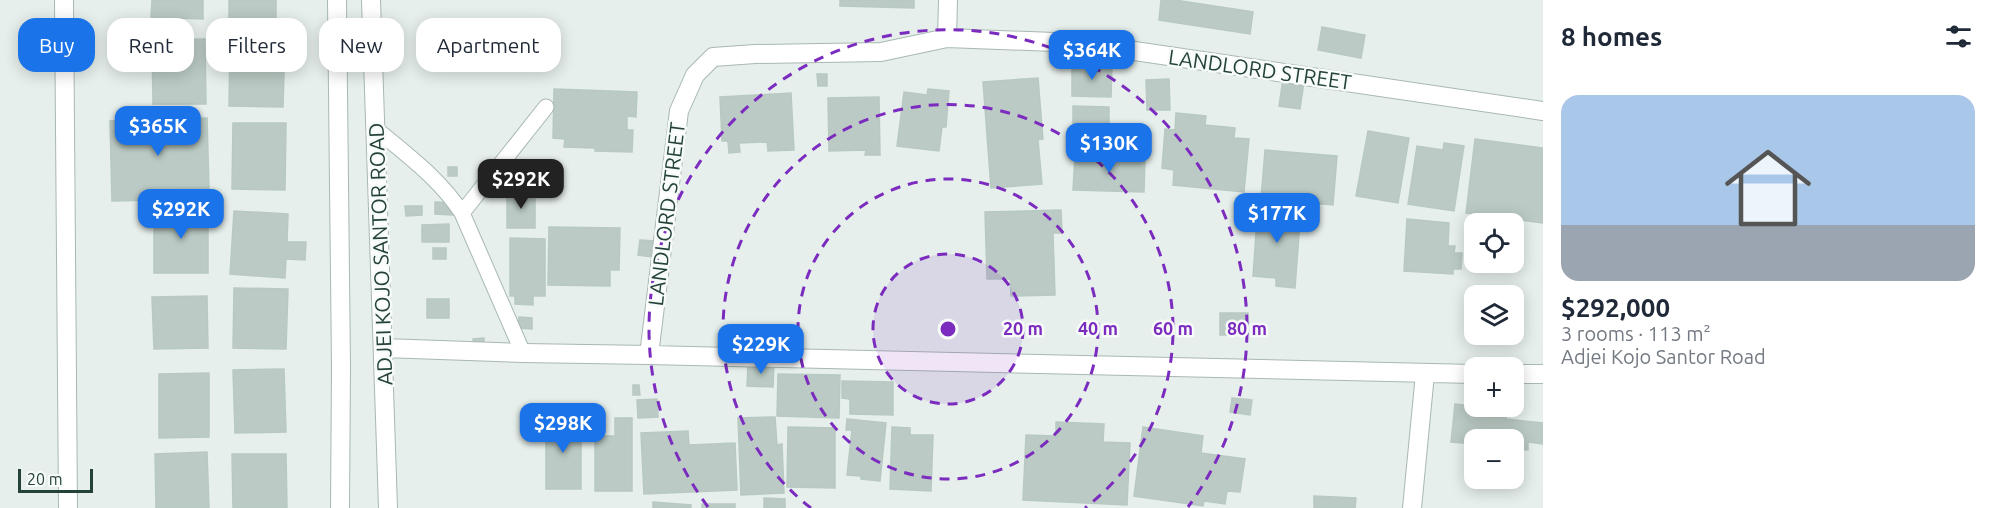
<!DOCTYPE html>
<meta charset="utf-8">
<style>
:root{--surface:#fff;--page:#f2f2f3;--text:#1f2937;--muted:#747a83;--accent:#1a73e8}
body{margin:0;font-family:Ubuntu,sans-serif;background:var(--page);color:var(--text);height:100vh;display:flex;flex-direction:column;font-size:22px;white-space:nowrap}
*{box-sizing:border-box;margin:0}
p{font-size:20px;color:var(--muted)}
.icon{flex:none;width:33px;height:33px;fill:none;stroke:currentColor;stroke-width:2;stroke-linecap:round;stroke-linejoin:round}
.map{position:relative;flex:1;overflow:hidden}
.sheet{display:flex;flex-direction:column;background:var(--surface);width:450px}
.sheet>*{flex:none}
.guide{position:absolute;left:18px;top:18px;width:570px;height:54px;display:flex;gap:12px}
.fabs{position:absolute;left:1464px;top:213px;display:grid;gap:12px}
.fabs a{display:grid;place-items:center;width:60px;height:60px;border-radius:12px;background:var(--surface);box-shadow:0 3px 15px #0003;font-size:30px}
.scale{position:absolute;left:18px;bottom:15px;width:75px;box-sizing:border-box;padding-left:6px;border:3px solid #24423a;border-top:0;font-size:16px;line-height:21px;white-space:nowrap;color:#24423a;-webkit-text-stroke:4px #f7fbf9;paint-order:stroke}
.price{position:absolute;translate:-50% -51px;padding:0 14px;border-radius:12px;background:var(--accent);color:#fff;font-size:20px;line-height:39px;filter:drop-shadow(0 2px 3px #0008)}
.price::after{content:'';position:absolute;left:50%;top:36px;width:18px;height:14px;margin-left:-9px;background:inherit;clip-path:polygon(0 0,100% 0,50% 100%)}
.price.active{background:#222;color:#fff}
ul{padding:0;list-style:none}
li{display:grid;align-content:center;gap:12px;height:318px;padding:0 18px}
li span{display:grid;place-items:center;height:186px;border-radius:18px;color:#555}
li>.icon{margin-inline-start:auto}
span .icon{width:108px;height:108px;fill:#fffc;stroke-width:1}
li b{font-size:26px}
h2{display:flex;justify-content:space-between;align-items:center;height:72px;padding:0 18px;font-size:26px}
.tag{padding:0 21px;border-radius:18px;background:var(--surface);box-shadow:0 3px 15px #0003;font-size:21px;line-height:54px}
.tag.active{background:var(--accent);color:#fff}
main{display:flex;flex:1;min-height:0}
.map>svg:first-child{display:block}
.building{fill:#bbcac4;stroke:#b8c9c2;stroke-width:1.5}
.lines{fill:none;stroke-linecap:round;stroke-linejoin:round}
.lane-casing{stroke:#a8b8b2;stroke-width:17}
.street-casing{stroke:#a8b8b2;stroke-width:20}
.lane{stroke:#fff;stroke-width:15}
.street{stroke:#fff;stroke-width:18}
.ring{fill:none;stroke:#7b2cbf;stroke-width:3;stroke-dasharray:10 8}
.labels{text-anchor:middle;dominant-baseline:central;stroke-width:5;stroke-linejoin:round;paint-order:stroke}
.street-label{font-size:21px;fill:#24423a;stroke:#f7fbf9}
.centre{fill:#7b2cbf;stroke:#f7fbf9;stroke-width:3}
.ring-label{font-size:18px;text-anchor:middle;font-weight:bold;fill:#7b2cbf;stroke:#f7fbf9;stroke-width:5;stroke-linejoin:round;paint-order:stroke}
</style>
<main>
<div class="map">
<svg width="1543" height="508" viewBox="0 0 1543 508">
<rect width="100%" height="100%" fill="#e6efeb"/>
<path class="building" d="M152,0H203V19L151,17Z
M229,0H276V19H229Z
M840,0H914V8L840,6Z
M1161,0H1175L1253,12L1250,34L1159,20Z
M1322,27L1365,35L1361,58L1318,50Z
M205,39L206,104H153L152,40Z
M230,39L285,40L283,107L229,106Z
M1072,65L1112,66L1111,97L1072,96Z
M817,74H827V86H818Z
M1038,78L1043,139L1038,140L1042,184L991,188L983,82Z
M1169,79L1170,110H1147L1146,80Z
M1283,79L1304,82L1300,109L1279,106Z
M554,89L637,92L636,117L627,116V130H633L632,152L595,151V148L564,147L565,139L553,138Z
M928,89L949,91L946,127H942L939,151L897,146L904,92L927,95Z
M791,93L794,150L768,151L767,142L739,143L740,152L729,153L728,141H722L720,97Z
M879,97L880,155H865L866,150L829,151L828,98Z
M1073,106L1109,107V147L1073,146Z
M1176,113L1206,116L1205,125L1235,128L1234,138L1249,139L1244,192L1173,185L1174,170L1162,168L1165,129L1175,130Z
M207,118L209,189L157,190V200L112,201L110,121Z
M233,123H286L285,190L232,189Z
M1368,131L1409,138L1398,203L1356,196Z
M1475,139L1543,148V223L1466,213Z
M1444,143L1464,146L1454,211L1408,204L1417,146L1443,150Z
M1265,150L1337,156L1333,205L1261,199Z
M1075,156L1145,159L1144,192L1073,190Z
M448,167H457V176H448Z
M507,193H535V228H507Z
M435,202L454,203L453,215L435,214Z
M1258,204L1301,208L1295,288L1276,286V278L1253,276Z
M405,206H422V215L406,216Z
M154,208H208V273H154Z
M1061,210L1062,233H1053L1055,295L1011,296L1010,279H987L985,212Z
M234,211L288,214L287,242H306L305,260L286,259L285,278L230,274Z
M1407,219L1449,223L1448,246H1455L1454,253H1462L1461,269H1453V274L1404,271Z
M449,224V242H422V225Z
M549,227L620,228L619,270H610V286L548,285Z
M510,238L545,239V296H533V305L515,304V296H510Z
M640,240L655,241L653,257L638,255Z
M433,248H446V259H433Z
M234,288L288,289L286,349L233,348Z
M207,296L208,348L154,349L152,297Z
M427,299H449V318H427Z
M1220,313H1248V335H1220Z
M519,317L532,318V329L518,328Z
M484,338V347L474,348L473,339Z
M748,363H774L773,387L747,386Z
M284,369L286,432L235,433L233,370Z
M209,373V437L159,438V374Z
M778,374L840,375L839,418L777,416Z
M842,381L893,382V415L850,414V399L842,398Z
M633,385H639L640,395H633Z
M1232,398L1252,400L1250,415L1230,412Z
M657,399L658,417L638,418L637,400Z
M1455,404L1507,410L1506,419L1543,423V444L1528,442V450L1514,449V440H1474V444L1451,442Z
M775,417L777,445L782,444L784,493L741,495L738,418Z
M546,418L581,419V489H546Z
M615,418H632V491H595V436H615Z
M847,419L886,423L880,481L861,479V476L847,475L852,430H846Z
M1056,422L1104,424L1103,442L1130,443L1127,505L1023,500L1026,435L1056,436Z
M788,427L835,428V488L787,487Z
M892,427L910,428V435H933L931,491L890,489Z
M1143,427L1203,436L1201,453L1245,459L1240,492L1227,491L1225,504L1204,501L1203,506L1134,496Z
M688,431L689,445L735,443L737,490L644,494L641,433Z
M207,452L209,508H156L155,454Z
M232,454H286L287,508H233Z
M1314,496L1356,498L1355,508H1314Z
M764,498L785,499V508H764Z
M653,502L691,505V508H653Z
M702,504H735V508H702Z"/>
<g class="lines">
<g class="lane-casing">
<path id="lane" d="M376,129C408,156 439,178 462,213L523,353
M462,213L546,107"/>
</g>
<g class="street-casing">
<path id="street" d="M64,0L68,508
M337,0L341,367L340,508
M371,0L388,508
M947,38L948,0
M384,348L523,353L649,355L1474,374
M649,355L679,111L695,75L713,57L755,54L881,52L947,38L1080,43L1543,111
M1514,374H1543
M1412,508L1425,374"/>
</g>
<use href="#lane" class="lane"/>
<use href="#street" class="street"/>
</g>
<circle cx="948" cy="329" r="75" fill="#7b2cbf" fill-opacity=".12"/>
<g class="ring">
<circle cx="948" cy="329" r="75"/>
<circle cx="948" cy="329" r="150"/>
<path d="M811 508A225 225 0 1 1 1085 508"/>
<path d="M708 507A299 299 0 1 1 1188 507"/>
</g>
<g class="labels">
<g class="street-label">
<text transform="translate(1260 69) rotate(8)">LANDLORD STREET</text>
<text transform="translate(666 214) rotate(-83)">LANDLORD STREET</text>
<text transform="translate(380 254) rotate(-92)">ADJEI KOJO SANTOR ROAD</text>
</g>
</g>
<circle cx="948" cy="329" r="9" class="centre"/>
<g class="ring-label">
<text x="1023" y="335">20 m</text>
<text x="1098" y="335">40 m</text>
<text x="1173" y="335">60 m</text>
<text x="1247" y="335">80 m</text>
</g>
</svg>
<div class="fabs">
<a><svg class="icon" aria-label="locate" viewBox="0 0 24 24"><circle cx="12" cy="12" r="6"/><path d="M12 2v4M12 18v4M2 12h4M18 12h4"/></svg></a>
<a><svg class="icon" aria-label="layers" viewBox="0 0 24 24"><path d="M12 4l9 5-9 5-9-5zM3 14l9 5 9-5"/></svg></a>
<a>+</a>
<a>−</a>
</div>
<div class="scale">20 m</div>
<b class="price" style="left:1092px;top:81px">$364K</b>
<b class="price" style="left:158px;top:157px">$365K</b>
<b class="price" style="left:1109px;top:174px">$130K</b>
<b class="price active" style="left:521px;top:210px">$292K</b>
<b class="price" style="left:181px;top:240px">$292K</b>
<b class="price" style="left:1277px;top:244px">$177K</b>
<b class="price" style="left:761px;top:375px">$229K</b>
<b class="price" style="left:563px;top:454px">$298K</b>
<div class="guide">
<a class="tag active">Buy</a>
<a class="tag">Rent</a>
<a class="tag">Filters</a>
<a class="tag">New</a>
<a class="tag">Apartment</a>
</div>
</div>
<section class="sheet">
<h2>8 homes<svg class="icon" aria-label="filters" viewBox="0 0 24 24"><path d="M4 7h16M4 17h16"/><circle cx="9" cy="7" r="2"/><circle cx="15" cy="17" r="2"/></svg></h2>
<ul>
<li><span style="background:linear-gradient(#a9c7e8 70%,#9aa5b1 0)"><svg class="icon" aria-label="home" viewBox="0 0 24 24"><path d="M3 11l9-7 9 7M6 9v11h12V9"/></svg></span><div><b>$292,000</b><p>3 rooms · 113 m²</p><p>Adjei Kojo Santor Road</p></div></li>
</ul>
</section>
</main>
